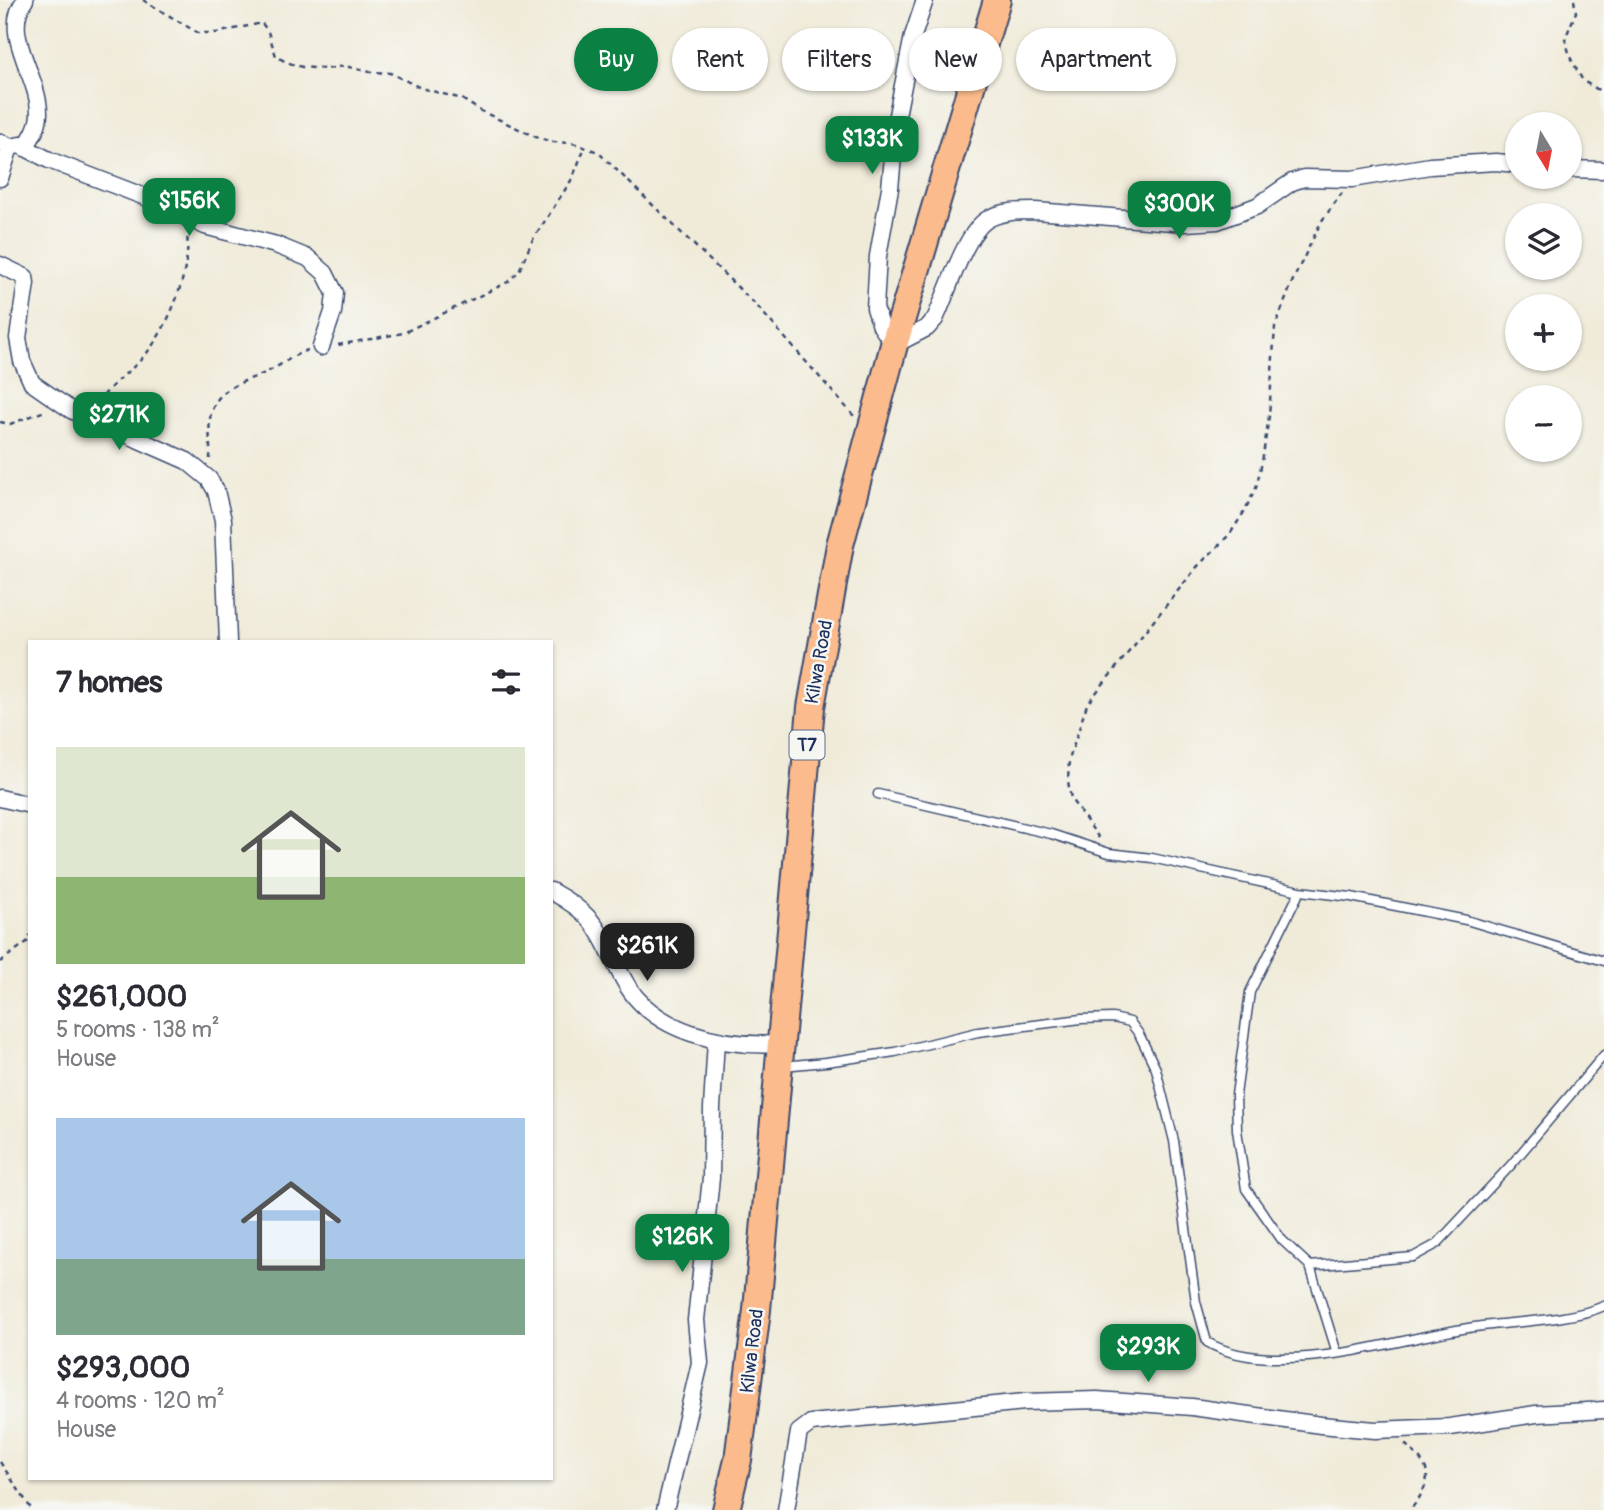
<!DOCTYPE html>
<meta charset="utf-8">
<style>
:root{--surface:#fff;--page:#f2f2f3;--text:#2b2b33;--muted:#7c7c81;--accent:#0b8043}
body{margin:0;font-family:Pangolin,sans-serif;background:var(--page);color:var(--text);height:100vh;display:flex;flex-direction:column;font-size:26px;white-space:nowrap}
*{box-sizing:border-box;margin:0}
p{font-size:23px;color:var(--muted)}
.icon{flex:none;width:38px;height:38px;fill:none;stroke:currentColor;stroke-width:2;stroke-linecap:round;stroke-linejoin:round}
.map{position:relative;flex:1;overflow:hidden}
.side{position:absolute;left:28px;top:640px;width:525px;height:840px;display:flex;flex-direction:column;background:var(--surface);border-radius:0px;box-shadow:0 2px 5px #0004}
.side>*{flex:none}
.banner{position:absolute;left:574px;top:28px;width:665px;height:63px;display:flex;gap:14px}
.needle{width:46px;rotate:170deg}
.controls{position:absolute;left:1505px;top:112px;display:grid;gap:14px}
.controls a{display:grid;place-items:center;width:77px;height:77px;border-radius:50%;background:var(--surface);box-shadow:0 2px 5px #0004;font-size:35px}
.price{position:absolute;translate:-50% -60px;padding:0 16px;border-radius:14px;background:var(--accent);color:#fff;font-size:23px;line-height:46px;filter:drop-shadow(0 2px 4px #0008)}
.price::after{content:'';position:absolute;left:50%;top:42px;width:21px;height:16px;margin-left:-10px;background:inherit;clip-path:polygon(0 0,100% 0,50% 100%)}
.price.on{background:#222;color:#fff}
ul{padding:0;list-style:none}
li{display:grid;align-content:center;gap:14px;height:371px;padding:0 28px}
li span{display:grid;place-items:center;height:217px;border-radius:0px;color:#555}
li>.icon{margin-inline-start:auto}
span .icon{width:126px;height:126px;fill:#fffc;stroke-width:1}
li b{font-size:30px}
h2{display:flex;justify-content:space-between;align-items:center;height:84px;padding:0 28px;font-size:30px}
.pill{padding:0 24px;border-radius:32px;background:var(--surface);box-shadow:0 2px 5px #0004;font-size:24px;line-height:63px}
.pill.on{background:var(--accent);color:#fff}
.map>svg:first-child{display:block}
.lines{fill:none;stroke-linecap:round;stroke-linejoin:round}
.service-casing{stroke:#3b4b70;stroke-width:11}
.minor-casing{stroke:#3b4b70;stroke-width:19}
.trunk-casing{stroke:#3b4b70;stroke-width:30}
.path{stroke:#3b4b70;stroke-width:2.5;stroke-dasharray:5 5;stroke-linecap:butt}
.service{stroke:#fff;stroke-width:8}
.minor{stroke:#fff;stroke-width:16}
.trunk{stroke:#fbbb8c;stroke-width:26}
.labels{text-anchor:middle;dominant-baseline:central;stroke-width:5;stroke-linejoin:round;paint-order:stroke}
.shield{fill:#f6f6f2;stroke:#5d6b8a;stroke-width:2}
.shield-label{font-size:18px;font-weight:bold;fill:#1b2f5e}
.street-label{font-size:19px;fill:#1b2f5e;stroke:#f6f6f2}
</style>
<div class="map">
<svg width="1604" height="1510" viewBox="0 0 1604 1510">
<rect width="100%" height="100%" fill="#f6f6f2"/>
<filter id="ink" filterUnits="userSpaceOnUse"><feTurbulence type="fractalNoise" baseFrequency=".0143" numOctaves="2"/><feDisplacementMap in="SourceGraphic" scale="14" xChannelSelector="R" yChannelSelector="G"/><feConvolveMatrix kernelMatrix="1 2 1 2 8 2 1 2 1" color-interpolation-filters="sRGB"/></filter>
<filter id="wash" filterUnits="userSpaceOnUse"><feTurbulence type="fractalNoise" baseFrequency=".00686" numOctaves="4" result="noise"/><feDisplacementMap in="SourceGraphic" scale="28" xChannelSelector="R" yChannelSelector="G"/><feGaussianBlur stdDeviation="1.57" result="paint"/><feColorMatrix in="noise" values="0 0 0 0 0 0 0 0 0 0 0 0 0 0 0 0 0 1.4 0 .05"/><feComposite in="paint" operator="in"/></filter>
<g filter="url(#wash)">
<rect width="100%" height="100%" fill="#f0ebd9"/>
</g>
<g filter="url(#ink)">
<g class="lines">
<g class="service-casing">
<path id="service" d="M878,794L1051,834L1109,853L1152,858L1300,891L1351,897L1466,920L1604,961
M1300,891L1250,992L1236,1095L1237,1130L1246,1189L1282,1240L1310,1266L1337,1353
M782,1066L826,1062L895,1052L978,1032L1081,1019L1113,1018L1130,1022L1139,1034L1156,1069L1174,1141L1196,1302L1207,1342C1227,1354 1255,1358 1278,1358C1342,1359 1406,1338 1468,1328C1506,1322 1571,1321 1604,1306
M1310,1266L1413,1257L1437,1244L1511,1165L1604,1055"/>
</g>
<g class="minor-casing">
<path id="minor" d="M25,0C0,33 39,75 39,113C39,126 32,137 25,148
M925,0L913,36L897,115L890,188L878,256L875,308L881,326L894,345L927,328L935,319C947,294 965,232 988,219C1002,211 1020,211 1036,211L1185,223L1217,221L1257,206L1292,182L1304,178L1352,179L1430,166L1496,162L1517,164
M0,142L10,147L20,145L49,160L145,197L205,226L276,245L308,258L325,273L335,293L333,312L321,347
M1570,169L1604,170
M0,178L10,147
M0,265L25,277L26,283L18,338L22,361L32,383L71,410L187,461L209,479L216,491L223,520L228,642
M0,798L30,805
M551,891C602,919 598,934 624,980C652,1033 724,1047 779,1044
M665,1510L700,1363L696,1320L711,1178L712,1108L716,1040
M786,1510L799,1432L811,1423L1025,1402L1097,1400L1192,1407L1321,1425L1375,1430L1450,1427L1536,1414L1604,1410"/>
</g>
<g class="trunk-casing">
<path id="trunk" d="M726,1510L738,1460L757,1310L811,707L840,545L894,345L997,0"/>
</g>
<path class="path" d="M143,0L198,33H216L262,23L268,32L276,56L286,62L302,67L326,69L345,66L370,72L390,73L421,88L462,99L479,110L536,137L552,142L573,143L598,152L756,305L854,416
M1574,0L1576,12L1565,39L1571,59L1583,81L1604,93
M338,345L403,333L508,282L519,271L532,241L572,179L585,147
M98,404C110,383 131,372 146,354C170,325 191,271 187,233
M0,422L10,424L45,411
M210,459C211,444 207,424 212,410C220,385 249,381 269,371C283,364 293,355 308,350
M1099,838L1071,799L1068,781L1069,760L1087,704L1197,567L1230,534L1244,512L1256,488L1262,462L1269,416L1275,327L1293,280L1321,222L1342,193
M0,962L27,942L30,935
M1405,1444C1412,1451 1421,1458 1425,1467C1432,1480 1419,1500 1410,1510
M0,1462L32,1510"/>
<use href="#service" class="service"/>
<use href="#minor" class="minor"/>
<use href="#trunk" class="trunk"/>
</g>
</g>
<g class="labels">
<rect class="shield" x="789.5" y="730.5" width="35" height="29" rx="5"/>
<g class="shield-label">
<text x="807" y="745">T7</text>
</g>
<g class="street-label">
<text transform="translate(819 662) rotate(-80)">Kilwa Road</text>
<text transform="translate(752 1351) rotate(-83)">Kilwa Road</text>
</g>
</g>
</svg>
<div class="controls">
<a><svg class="needle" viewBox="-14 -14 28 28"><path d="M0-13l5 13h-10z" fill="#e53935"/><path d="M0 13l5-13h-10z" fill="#7c7c81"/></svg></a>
<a><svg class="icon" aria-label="layers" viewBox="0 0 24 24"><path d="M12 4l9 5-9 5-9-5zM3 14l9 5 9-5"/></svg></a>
<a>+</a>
<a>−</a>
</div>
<b class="price" style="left:872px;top:176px">$133K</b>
<b class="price" style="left:189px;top:238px">$156K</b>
<b class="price" style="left:1179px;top:241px">$300K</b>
<b class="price" style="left:119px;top:452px">$271K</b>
<b class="price on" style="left:647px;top:983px">$261K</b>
<b class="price" style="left:682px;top:1274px">$126K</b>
<b class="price" style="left:1148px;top:1384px">$293K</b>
<div class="banner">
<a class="pill on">Buy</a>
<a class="pill">Rent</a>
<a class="pill">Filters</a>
<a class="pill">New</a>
<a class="pill">Apartment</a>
</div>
<section class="side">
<h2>7 homes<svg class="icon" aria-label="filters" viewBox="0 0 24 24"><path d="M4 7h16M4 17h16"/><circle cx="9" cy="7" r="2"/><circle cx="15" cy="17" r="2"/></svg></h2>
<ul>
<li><span style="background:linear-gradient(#dfe7d0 60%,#8fb573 0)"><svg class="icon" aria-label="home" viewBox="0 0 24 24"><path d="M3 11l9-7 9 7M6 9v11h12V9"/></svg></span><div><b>$261,000</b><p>5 rooms · 138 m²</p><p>House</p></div></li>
<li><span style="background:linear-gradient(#a9c7e8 65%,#7fa58c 0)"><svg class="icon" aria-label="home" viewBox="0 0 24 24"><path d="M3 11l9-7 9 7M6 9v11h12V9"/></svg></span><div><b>$293,000</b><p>4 rooms · 120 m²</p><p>House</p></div></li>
</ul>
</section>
</div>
